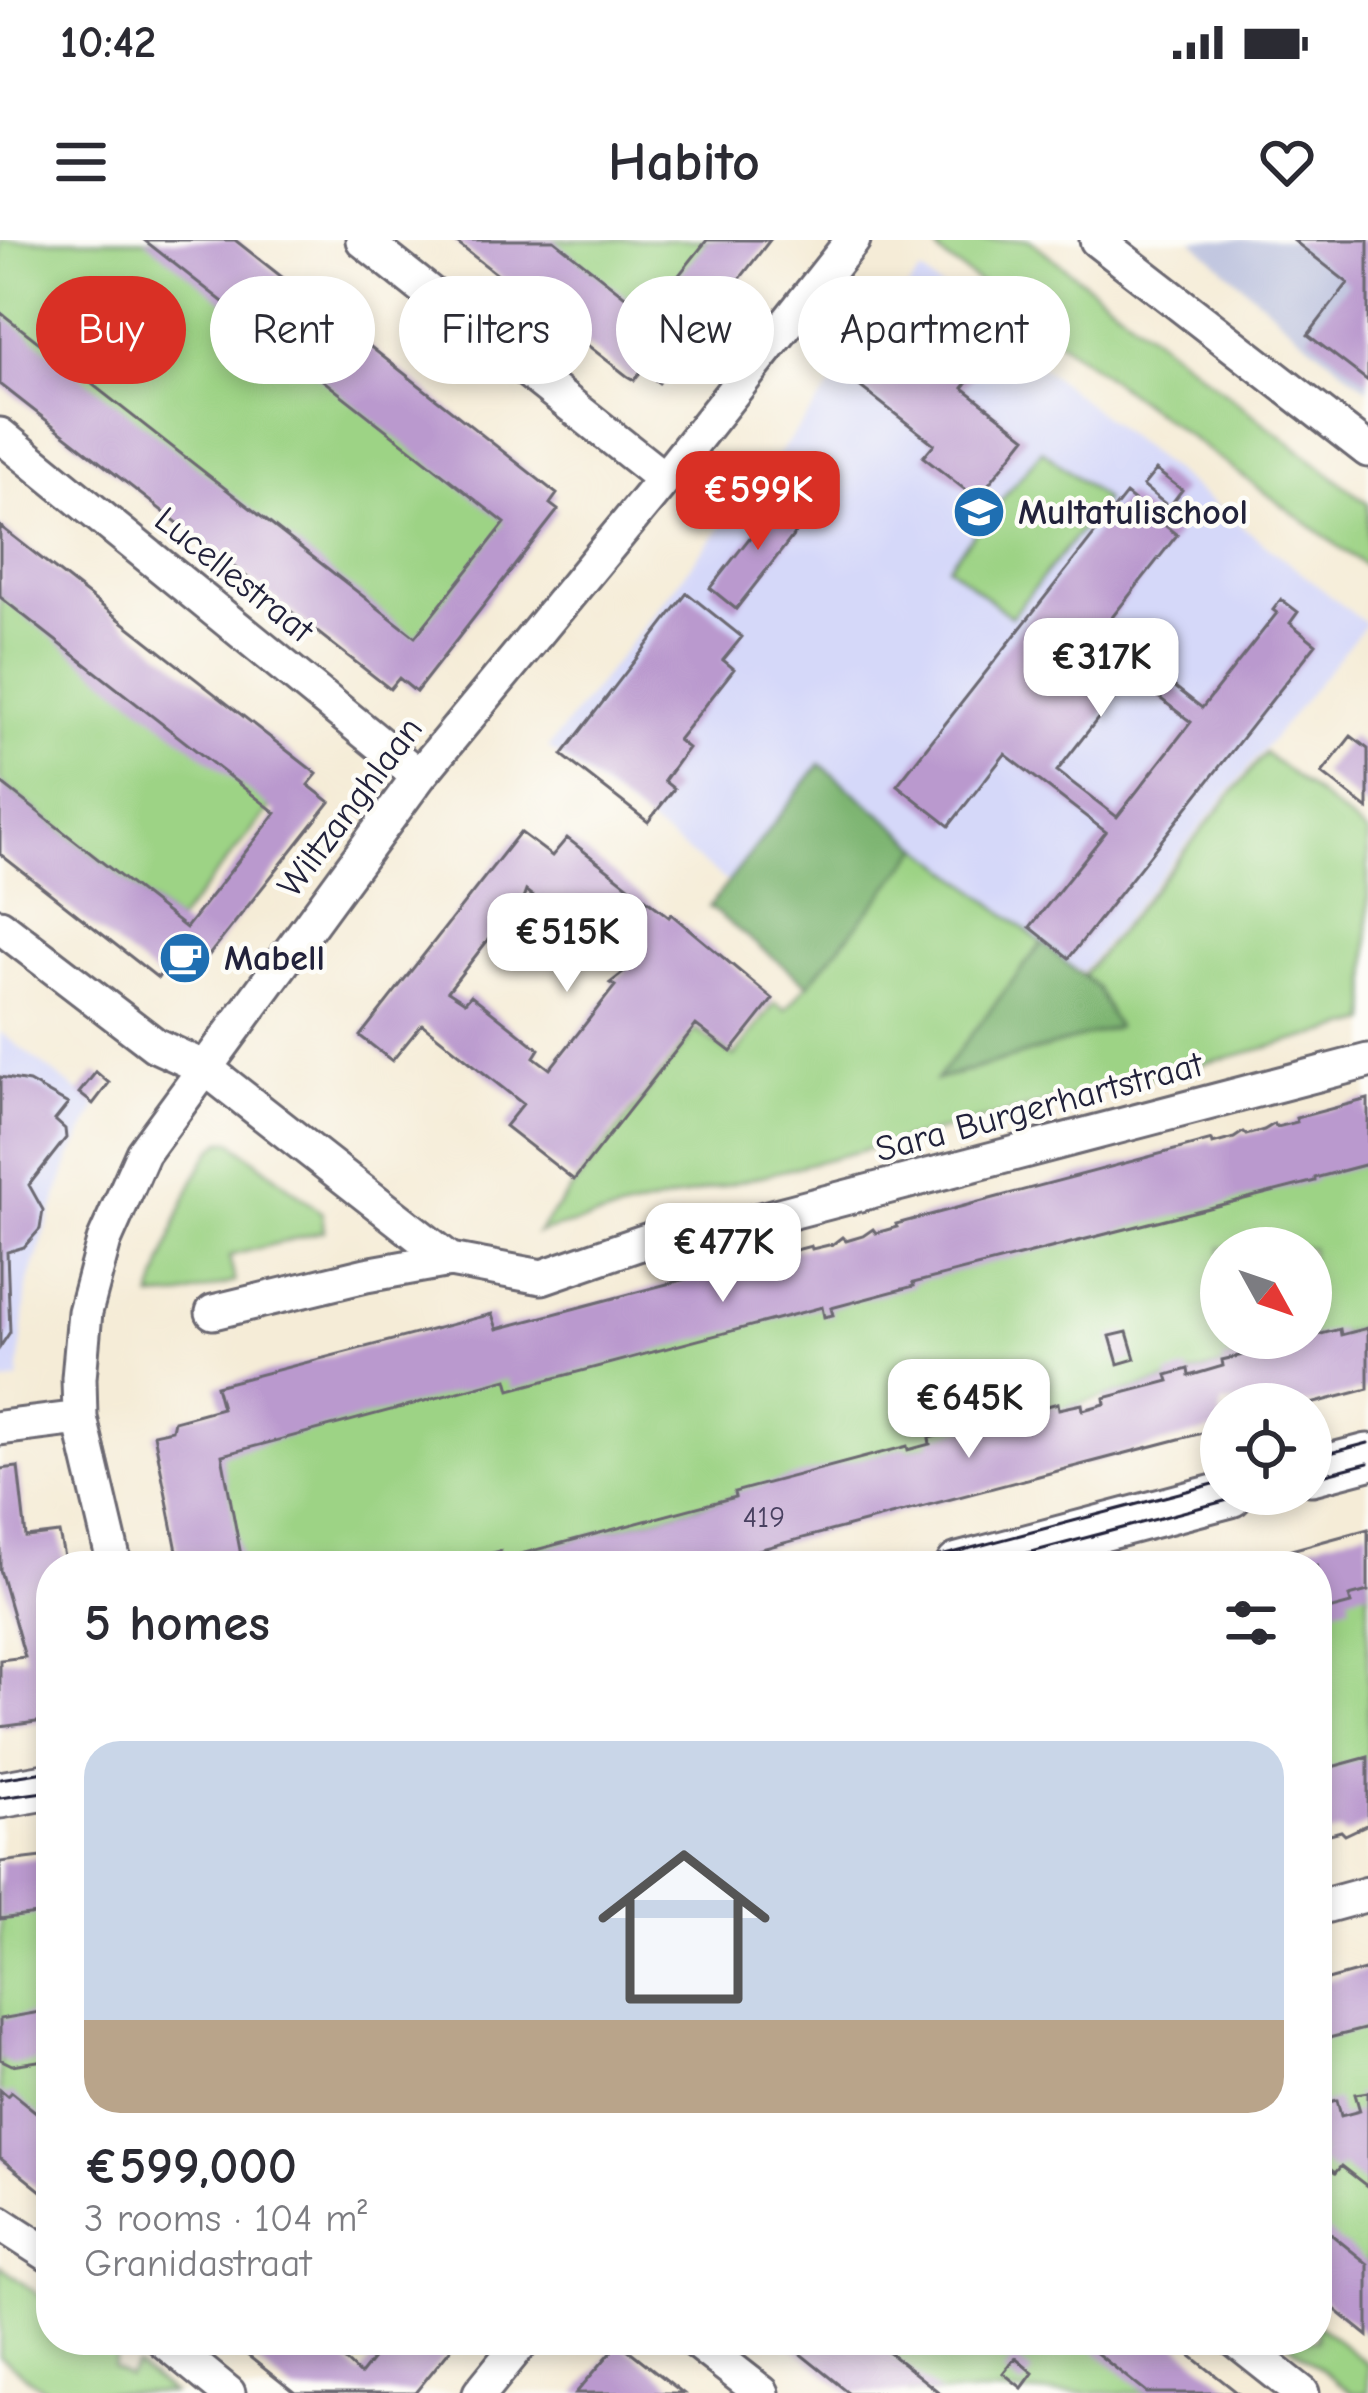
<!DOCTYPE html>
<meta charset="utf-8">
<style>
:root{--surface:#fff;--page:#f7f7f7;--text:#2b2b33;--muted:#7c7c81;--line:#e1e1e2;--accent:#d93025}
body{margin:0;font-family:"Comic Neue",sans-serif;background:var(--page);color:var(--text);height:100vh;display:flex;flex-direction:column;font-size:45px;white-space:nowrap}
*{box-sizing:border-box;margin:0}
p{font-size:39px;color:var(--muted)}
.icon{flex:none;width:66px;height:66px;fill:none;stroke:currentColor;stroke-width:2;stroke-linecap:round;stroke-linejoin:round}
.map{position:relative;flex:1;overflow:hidden}
.panel{position:absolute;left:36px;top:1311px;width:1296px;height:804px;display:flex;flex-direction:column;background:var(--surface);border-radius:48px;box-shadow:0 6px 18px #0003}
.panel>*{flex:none}
.top-card{position:absolute;left:36px;top:36px;width:1296px;height:108px;display:flex;gap:24px}
.needle{width:78px;rotate:130deg}
.buttons{position:absolute;left:1200px;top:987px;display:grid;gap:24px}
.buttons a{display:grid;place-items:center;width:132px;height:132px;border-radius:50%;background:var(--surface);box-shadow:0 6px 18px #0003;font-size:60px}
.price{position:absolute;translate:-50% -102px;padding:0 27px;border-radius:24px;background:#fff;color:#222;font-size:39px;line-height:78px;filter:drop-shadow(0 3px 6px #0008)}
.price::after{content:'';position:absolute;left:50%;top:72px;width:36px;height:27px;margin-left:-18px;background:inherit;clip-path:polygon(0 0,100% 0,50% 100%)}
.price.on{background:var(--accent);color:#fff}
ul{padding:0;list-style:none}
li{display:grid;align-content:center;gap:24px;height:636px;padding:0 48px}
li+li{border-top:3px solid var(--line)}
li span{display:grid;place-items:center;height:372px;border-radius:36px;color:#555}
li>.icon{margin-inline-start:auto}
span .icon{width:216px;height:216px;fill:#fffc;stroke-width:1}
li b{font-size:51px}
h2{display:flex;justify-content:space-between;align-items:center;height:144px;padding:0 48px;font-size:51px}
.pill{padding:0 42px;border-radius:54px;background:var(--surface);box-shadow:0 6px 18px #0003;font-size:42px;line-height:108px}
.pill.on{background:var(--accent);color:#fff}
.status{display:flex;justify-content:space-between;align-items:center;height:84px;padding:0 60px;background:var(--surface);direction:ltr}
.status svg{height:33px;fill:currentColor}
header{display:flex;justify-content:space-between;align-items:center;height:156px;padding:0 48px;background:var(--surface);font-size:54px;font-weight:700}
.map>svg:first-child{display:block}
.built{fill:#d5d8f9}
.industrial{fill:#bdc3de}
.green{fill:#9dd385;stroke:#607a60;stroke-width:3;fill-rule:evenodd}
.forest{fill:#7eb572;stroke:#506c56;stroke-width:3}
.building{fill:#ba99ce;fill-rule:evenodd}
.lines{fill:none;stroke-linecap:round;stroke-linejoin:round}
.street-casing{stroke:#6c6972;stroke-width:39}
.secondary-casing{stroke:#6c6972;stroke-width:51}
.street{stroke:#fff;stroke-width:33}
.secondary{stroke:#fff;stroke-width:45}
.tram{stroke:#22223b;stroke-width:3}
.labels{text-anchor:middle;dominant-baseline:central;stroke-width:9;stroke-linejoin:round;paint-order:stroke}
.number-label{font-size:30px;fill:#484060}
.poi-label{font-size:36px;font-weight:bold;fill:#22223b;stroke:#fdfcf7;text-anchor:start}
.street-label{font-size:36px;fill:#22223b;stroke:#fdfcf7}
</style>
<div class="status"><b>10:42</b><svg viewBox="0 0 49 12"><path d="M0 12V9h3v3zM5 12V6h3v6zM10 12V3h3v9zM15 12V0h3v12zM26 1h20v11H26zM47 4h2v5h-2z"/></svg></div>
<header><svg class="icon" aria-label="menu" viewBox="0 0 24 24"><path d="M4 6h16M4 12h16M4 18h16"/></svg>Habito<svg class="icon" aria-label="heart" viewBox="0 0 24 24"><path d="M12 20l-8-8c-3-5 5-10 8-4 3-6 11-1 8 4z"/></svg></header>
<div class="map">
<svg width="1368" height="2153" viewBox="0 0 1368 2153">
<rect width="100%" height="100%" fill="#fdfcf7"/>
<filter id="ink" filterUnits="userSpaceOnUse"><feTurbulence type="fractalNoise" baseFrequency=".00833" numOctaves="2"/><feDisplacementMap in="SourceGraphic" scale="24" xChannelSelector="R" yChannelSelector="G"/><feConvolveMatrix kernelMatrix="1 2 1 2 8 2 1 2 1" color-interpolation-filters="sRGB"/></filter>
<filter id="wash" filterUnits="userSpaceOnUse"><feTurbulence type="fractalNoise" baseFrequency=".004" numOctaves="4" result="noise"/><feDisplacementMap in="SourceGraphic" scale="48" xChannelSelector="R" yChannelSelector="G"/><feGaussianBlur stdDeviation="2.7" result="paint"/><feColorMatrix in="noise" values="0 0 0 0 0 0 0 0 0 0 0 0 0 0 0 0 0 1.4 0 .05"/><feComposite in="paint" operator="in"/></filter>
<g filter="url(#wash)">
<rect width="100%" height="100%" fill="#f5ecd7"/>
<path class="built" d="M921,32L1366,384L1082,732L824,550L741,652L548,508Z
M0,792L97,866L69,921L27,1047L18,1140L0,1143Z"/>
<path class="industrial" d="M1192,0H1368V149L1298,94Z"/>
<path class="green" d="M0,0H157L527,287L428,409L0,79Z
M535,0H731L656,94Z
M934,0H1030L1368,264V328L939,13Z
M1042,210L1105,260L1011,377L948,326Z
M0,349L276,561L177,682L0,542Z
M1265,513L1368,594V782L537,993L696,790L734,817L775,763L786,770L921,607L1042,703L938,840L1117,787L1096,747L1083,735Z
M1368,897V1086L478,1326H216L195,1205ZM1221,1008H1311V1098H1221Z
M222,901H231L322,973L324,991L229,1016L235,1042L183,1056L152,1058C163,1022 192,920 222,901Z
M1368,1334V1533L1317,1543V1348Z
M51,1637V1902L0,1870V1644Z
M1368,1766V2036L1317,1993V1780Z
M0,2026L51,2064V2100H100L117,2113L113,2127L128,2137L136,2126L172,2153H50L0,2117Z
M1317,2084L1368,2124V2153H1352L1284,2100H1317Z
M842,2100H1101L1167,2153H909Z"/>
<path class="forest" d="M820,524L921,607L808,745L709,667Z
M1042,703L1096,747L1117,787L936,840Z"/>
<g id="blocks">
<path class="building" d="M144,0H235L557,254L550,264L558,270L416,452L399,438L390,449L0,144V72L415,397L505,283Z
M453,0H554L648,74L707,0H770L659,143L642,130L634,140L627,136Z
M1293,0H1368V141L1308,95L1348,43Z
M907,83L973,135L963,148L1026,197L977,259L923,217L934,204L858,145Z
M1156,230L1182,250L1169,267L1143,246Z
M1126,254L1177,295L1102,390L1202,468L1277,373L1273,370L1281,359L1298,372L1290,383L1316,404L1069,718L1030,687L1106,592L1005,514L949,586L897,545ZM1131,436L1191,482L1117,577L1057,531Z
M781,258L807,278L736,369L710,348Z
M0,286L317,534L308,545L330,562L187,743L166,726L158,738L0,614V542L186,688L276,573L0,357Z
M687,353L742,397L723,420L734,429L678,500L688,508L664,541L674,549L648,582L562,515Z
M1351,496L1368,509V569L1322,533Z
M520,592L552,616L567,598L669,677L671,674L773,759L731,812L696,785L574,940L505,886L523,864L422,784L392,821L360,796ZM526,651L627,730L610,743L615,746L550,829L534,817L539,809L471,755L465,762L448,751L516,664L520,667Z
M96,832L109,843L93,864L79,853Z
M0,837L29,842L68,864L55,880L65,889L66,898L29,945L43,970L40,989L24,1007L7,1012L10,1092L0,1107Z
M1368,859V924L1315,938V941L913,1043L914,1046L831,1068L833,1075L824,1077L822,1067L510,1150L507,1139L222,1215L243,1326H180L154,1194L172,1190L174,1181L222,1168L216,1146L492,1074L497,1089L811,1006L812,1009L833,1004L842,997L846,1001L863,996L873,989L876,993L897,987L896,984L1212,900L1213,904L1234,898L1243,892L1246,895L1264,890L1274,884L1277,887L1297,882L1296,878Z
M1368,1088V1149L1311,1164H1221V1188L697,1326H449L500,1311L502,1319L735,1257L734,1252L907,1206L908,1210L930,1204L929,1198L993,1181L995,1187L1017,1181L1015,1175L1058,1163L1059,1169L1082,1164L1083,1170L1105,1164L1104,1158L1169,1141L1167,1135L1188,1129L1189,1136L1223,1126L1222,1120L1243,1115L1264,1109L1265,1115L1300,1106L1298,1100L1340,1089L1341,1095Z
M1127,1092L1135,1119L1118,1124L1110,1096Z
M18,1227L26,1297L59,1293L66,1326H51V1480L0,1487V1420L25,1417L0,1330V1229Z
M1368,1289V1351L1349,1356L1351,1364L1317,1373V1326H1233Z
M1368,1517V1584L1345,1595L1341,1591L1326,1595L1317,1602V1531Z
M51,1616V1672L0,1679V1622Z
M1368,1729V1788L1317,1801V1743Z
M51,1770V1819L12,1825L0,1819V1779Z
M0,1850L7,1856L11,1852L51,1884V1959L0,1918Z
M1368,1852V1947L1341,1926L1335,1933L1317,1919L1323,1911L1317,1906V1865L1337,1860L1341,1876L1360,1871L1355,1854Z
M1317,1983L1368,2024V2096L1317,2055Z
M228,2100H323L360,2135L376,2115V2107L382,2100H462L452,2107L415,2153H295Z
M783,2100H873L940,2153H849Z
M1080,2100H1171L1238,2153H1147Z
M618,2104L622,2105L683,2153H576Z
M1015,2118L1033,2133L1022,2148L1003,2133Z"/>
</g>
</g>
<g filter="url(#ink)">
<use href="#blocks" fill-opacity="0" stroke="#6c6972" stroke-width="3"/>
<g class="lines">
<g class="street-casing">
<path id="street" d="M363,0L664,239
M1097,0L1368,210
M0,195L419,536
M0,686L155,805L205,828L450,1020
M213,1072L366,1035L450,1020L542,1037L655,998L737,986L1368,821
M0,1188L80,1178
M115,1326L80,1178L79,1138L85,1072L104,1001L143,913L419,536L664,239L853,0
M1317,1668L1368,1654
M0,1983L51,2016
M163,2100L228,2153
M694,2100L762,2153
M1235,2100L1302,2153
M480,2153L523,2100"/>
</g>
<g class="secondary-casing">
<path id="secondary" d="M1311,1232L1368,1217
M959,1326L1230,1254
M0,1555L51,1546"/>
</g>
<use href="#street" class="street"/>
<use href="#secondary" class="secondary"/>
<path class="tram" d="M1311,1218L1368,1203
M1311,1238L1368,1223
M903,1326L1221,1242
M979,1326L1251,1254
M0,1539L51,1531
M0,1558L51,1551"/>
</g>
</g>
<defs>
<g id="school-disc" transform="scale(2.7)"><circle r="9.5" fill="#1f6fb2" stroke="#fdfcf7"/><path d="M0-5L7-2L0 1L-7-2ZM-4 1L0 2.5L4 1V4Q0 6-4 4Z" fill="#fff"/></g>
<g id="cafe-disc" transform="scale(2.7)"><circle r="9.5" fill="#1f6fb2" stroke="#fdfcf7"/><path d="M-5.5-4.5H6V0H3Q3 3.5 0 3.5H-2.5Q-5.5 3.5-5.5 0ZM3-3.2v2h1.7v-2ZM-6 4.5H4V6H-6Z" fill="#fff"/></g>
</defs>
<g fill-rule="evenodd">
<use href="#school-disc" x="979" y="272"/>
<use href="#cafe-disc" x="185" y="718"/>
</g>
<g class="labels">
<g class="number-label">
<text x="764" y="1277">419</text>
</g>
<g class="poi-label">
<text x="1018" y="272">Multatulischool</text>
<text x="224" y="718">Mabell</text>
</g>
<g class="street-label">
<text transform="translate(234 335) rotate(39)">Lucellestraat</text>
<text transform="translate(350 567) rotate(-53)">Wiltzanghlaan</text>
<text transform="translate(1039 867) rotate(-15)">Sara Burgerhartstraat</text>
</g>
</g>
</svg>
<div class="buttons">
<a><svg class="needle" viewBox="-14 -14 28 28"><path d="M0-13l5 13h-10z" fill="#e53935"/><path d="M0 13l5-13h-10z" fill="#7c7c81"/></svg></a>
<a><svg class="icon" aria-label="locate" viewBox="0 0 24 24"><circle cx="12" cy="12" r="6"/><path d="M12 2v4M12 18v4M2 12h4M18 12h4"/></svg></a>
</div>
<b class="price on" style="left:758px;top:313px">€599K</b>
<b class="price" style="left:1101px;top:480px">€317K</b>
<b class="price" style="left:567px;top:755px">€515K</b>
<b class="price" style="left:723px;top:1065px">€477K</b>
<b class="price" style="left:969px;top:1221px">€645K</b>
<div class="top-card">
<a class="pill on">Buy</a>
<a class="pill">Rent</a>
<a class="pill">Filters</a>
<a class="pill">New</a>
<a class="pill">Apartment</a>
</div>
<section class="panel">
<h2>5 homes<svg class="icon" aria-label="filters" viewBox="0 0 24 24"><path d="M4 7h16M4 17h16"/><circle cx="9" cy="7" r="2"/><circle cx="15" cy="17" r="2"/></svg></h2>
<ul>
<li><span style="background:linear-gradient(#c9d6e8 75%,#b9a48a 0)"><svg class="icon" aria-label="home" viewBox="0 0 24 24"><path d="M3 11l9-7 9 7M6 9v11h12V9"/></svg></span><div><b>€599,000</b><p>3 rooms · 104 m²</p><p>Granidastraat</p></div></li>
</ul>
</section>
</div>
